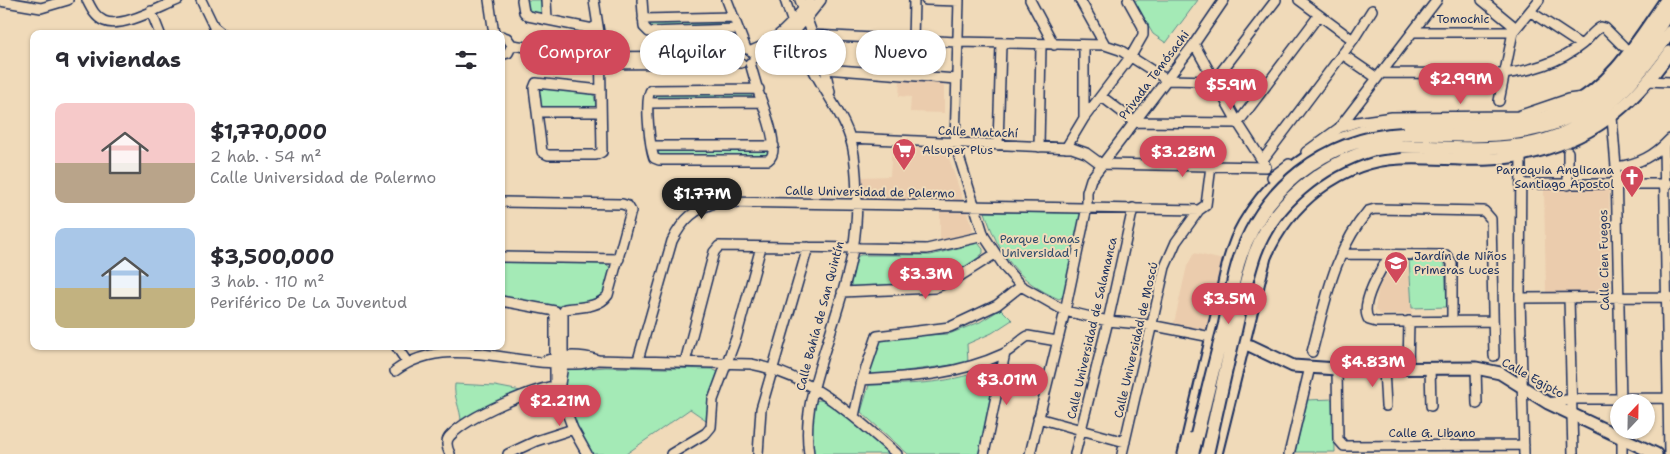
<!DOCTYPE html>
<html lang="es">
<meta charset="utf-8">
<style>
:root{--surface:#fff;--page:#f2f2f3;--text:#2b2b33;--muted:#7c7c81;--accent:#d1495b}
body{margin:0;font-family:"Shantell Sans",sans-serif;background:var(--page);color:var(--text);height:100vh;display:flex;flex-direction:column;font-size:19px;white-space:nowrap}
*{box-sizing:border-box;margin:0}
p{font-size:16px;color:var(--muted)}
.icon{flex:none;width:28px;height:28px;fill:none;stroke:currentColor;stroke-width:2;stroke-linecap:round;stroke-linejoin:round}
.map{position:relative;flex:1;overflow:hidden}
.panel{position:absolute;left:30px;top:30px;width:475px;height:320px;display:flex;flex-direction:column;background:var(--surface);border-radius:10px;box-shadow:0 1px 4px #0004}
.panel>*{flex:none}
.top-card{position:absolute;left:520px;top:30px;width:475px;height:45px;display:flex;gap:10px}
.needle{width:32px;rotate:22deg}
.tools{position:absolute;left:1610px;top:394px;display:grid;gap:10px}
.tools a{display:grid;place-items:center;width:45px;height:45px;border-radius:50%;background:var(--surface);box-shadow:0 1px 4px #0004;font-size:25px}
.price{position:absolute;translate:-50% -42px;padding:0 11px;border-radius:18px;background:var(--accent);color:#fff;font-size:16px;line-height:32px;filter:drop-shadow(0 1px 2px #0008)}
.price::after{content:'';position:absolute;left:50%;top:30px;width:15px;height:11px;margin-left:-8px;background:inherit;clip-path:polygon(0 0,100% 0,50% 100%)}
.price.current{background:#222;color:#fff}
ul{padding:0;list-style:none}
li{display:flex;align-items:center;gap:15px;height:125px;padding:0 25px}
li span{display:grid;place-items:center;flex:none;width:140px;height:100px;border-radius:10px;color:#555}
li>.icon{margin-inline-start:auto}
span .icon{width:60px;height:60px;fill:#fffc;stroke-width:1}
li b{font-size:21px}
h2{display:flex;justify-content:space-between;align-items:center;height:60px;padding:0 25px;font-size:21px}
.tag{padding:0 18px;border-radius:22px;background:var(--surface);box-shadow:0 1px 4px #0004;font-size:18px;line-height:45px}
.tag.current{background:var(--accent);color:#fff}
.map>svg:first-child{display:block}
.built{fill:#ebccad}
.green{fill:#a4eab6;stroke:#608c8a}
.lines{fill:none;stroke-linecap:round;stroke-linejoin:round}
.minor-casing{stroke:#1b2f5e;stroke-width:12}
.major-casing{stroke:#1b2f5e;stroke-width:15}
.highway-casing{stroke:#1b2f5e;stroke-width:16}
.minor{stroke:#f0dab9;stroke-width:9}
.major{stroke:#f0dab9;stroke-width:11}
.highway{stroke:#f0dab9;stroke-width:12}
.highway-bridge-casing{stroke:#1b2f5e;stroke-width:16;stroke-linecap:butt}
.highway-bridge{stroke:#f0dab9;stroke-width:12}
.labels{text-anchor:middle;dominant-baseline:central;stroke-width:4;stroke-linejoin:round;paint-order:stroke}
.street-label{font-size:12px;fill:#1b2f5e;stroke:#f0dab9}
.poi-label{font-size:12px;fill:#1b2f5e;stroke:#f0dab9;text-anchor:start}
.park-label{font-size:12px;fill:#304b6b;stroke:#f0dab9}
</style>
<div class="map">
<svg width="1670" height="454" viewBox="0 0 1670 454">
<rect width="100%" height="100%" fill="#f0dab9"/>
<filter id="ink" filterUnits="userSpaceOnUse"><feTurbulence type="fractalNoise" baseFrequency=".02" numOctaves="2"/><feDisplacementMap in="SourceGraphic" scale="10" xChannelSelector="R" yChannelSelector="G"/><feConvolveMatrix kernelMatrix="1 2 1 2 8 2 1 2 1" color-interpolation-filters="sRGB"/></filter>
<g filter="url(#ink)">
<path class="built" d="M900,81L944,82V113L910,112L911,97L899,96Z
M892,146L946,149L963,200L957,202L863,200L860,196L861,177L890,176Z
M1544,189L1609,190L1611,292H1546Z
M940,211H966L973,228L972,232L942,243L940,239Z
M1194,253L1223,260L1207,329L1204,330L1174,323L1187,266Z
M1409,259L1412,314L1381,315L1375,310L1378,290L1383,278L1395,260Z"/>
<path class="green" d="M526,0H543L542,13L530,12Z
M1133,0H1198L1166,43L1153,34Z
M650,21H728L729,28L650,29L648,23Z
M545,86L594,95L596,106L594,109H544C539,104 537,94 540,87Z
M751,93L753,99H653V94Z
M659,150H767L768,157L657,158Z
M985,212L1081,213L1064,296L1059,299C1018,282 998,253 985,212Z
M978,243L983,249V253C969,267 953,277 934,283L856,288L852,287L851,284L856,257L861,255H931Z
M1409,259H1438L1445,264L1447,307L1412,308Z
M504,261L606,264L612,269L605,298L600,301L560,306L541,305L501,298V263Z
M1001,309L1012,320L992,333L967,344L968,363L866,376L876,341L881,337L949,334L980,322Z
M994,366L998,369L980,454H908L861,412L869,385C915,384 951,384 994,366Z
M606,367L712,369L718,372L709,396L706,420L690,409L626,454H590L569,413L564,393V370Z
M455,384L495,386L521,391L461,422C461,409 453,397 455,384Z
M1334,399L1335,452H1295L1307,400Z
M819,400C840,402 873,439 889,454H812L810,437L814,402Z"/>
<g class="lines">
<g class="minor-casing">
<path id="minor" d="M87,0C91,8 95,17 104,21C122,29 160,7 178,0
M201,0L214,27V34
M489,0L494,34
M522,0L524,12L528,16L598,30
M546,0L547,19
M594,0L600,39L602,152L596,155H548L542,152L534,88L536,83L601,90
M642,0L644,27L649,32L738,29
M727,0L746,49
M785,0C793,25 803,50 815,73C829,99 850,124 854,155C858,184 858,220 853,249C848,280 837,310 828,340C816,378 803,414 809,454
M800,0L825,69L830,92
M926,0L959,1
M959,0L955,144L984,236L1006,269L1021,286L1065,311L1108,321L1150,325L1211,337
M1030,0L1054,45
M1080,0L1105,45
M1299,0L1353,40
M1482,0L1516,28
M0,1L41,8L68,0
M151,11L160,34
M1531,12L1581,45
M643,19L733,17
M214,27L222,34
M1413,32H1513
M812,35L957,42L1105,45L1120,50L1167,80L1214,81L1276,0
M501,36L507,38L512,45L508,53L501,55
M913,40L914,0
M1194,44L1238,123L1265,165
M512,45L555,51L594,64L741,63
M1084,46V118
M751,51C776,42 794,22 810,0
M1342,54L1377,78
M581,57L738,56
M754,58C784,47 802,25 821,0
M593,59L594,27
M750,63L759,94C764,108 782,152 768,160H659L654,158C650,147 644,98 651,90L759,89
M825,69L956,79
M1382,73L1504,74C1530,71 1560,62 1581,45C1588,40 1593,31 1601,27L1605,28L1623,46
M1647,81L1670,82
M1101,96L1135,122L1238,123L1319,15
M1499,101L1513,32L1539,0
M648,103L762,102
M537,112H601
M1612,117L1616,167L1621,402
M1339,128L1357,122L1392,117L1518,116L1568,99L1583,97
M850,138L1072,148L1086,153L1101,164
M998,145L1001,44
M652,146H774
M1664,146L1669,454
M1039,147L1041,45
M1066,148L1084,118L1131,56L1143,35V27L1128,0
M1306,152L1339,128L1437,0
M1568,152V185
M1521,155L1520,298L1524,454
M1262,161L1353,40L1372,10
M1101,164L1266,167
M1616,167C1639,164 1654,156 1670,139
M1272,177L1289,164
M1521,184H1668
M501,202L622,204L628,206L631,211L608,295C599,308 579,307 565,309L563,312V365L559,390
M1341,254L1446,255L1452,263V321
M1391,254C1382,267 1358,305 1369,320L1376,322L1493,321
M501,257L619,259
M842,292L934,288L954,280L995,254
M1520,298L1670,297
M1569,298L1573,454
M501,301L555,311V381L573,429L587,454
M396,346L407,362
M1312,352C1325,303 1334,251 1368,211L1375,209L1484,211L1491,219L1494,356
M638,360L672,241C683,219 695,208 719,202L1199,210L1206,205L1211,166
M542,362C560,355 579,354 598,360L751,364C810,375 853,415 897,454
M685,362L714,252L719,246L927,249L984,236
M1408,368L1409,321
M1430,368L1431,406
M1476,368L1477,404
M1337,369L1338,439L1344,446L1524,445
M1384,369L1386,406
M395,371C439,339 491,357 540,362C559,363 578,367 597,360
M862,380C911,377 958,375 1003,354C1012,350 1019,341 1028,336L1057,341
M1548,403L1572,399L1670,398
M854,416L862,380L877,336L950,327L997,305L1021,286
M1038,418L1125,442
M1622,430V454
M450,454C447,448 445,441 450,436C470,415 532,389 560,385
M508,454L536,441L573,429
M671,454L706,433L711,427L713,400L736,338L761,247
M758,454L761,409L808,247
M984,454L1005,353
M1030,454L1065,311L1087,207V192L1091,179L1194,44L1224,0
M1075,454L1108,321L1133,208
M1122,454L1165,267L1176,242L1199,210
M1289,454L1310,367"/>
</g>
<g class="major-casing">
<path id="major" d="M1235,342L1251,346L1293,366L1337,369L1476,368L1500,373L1548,403L1656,454
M1184,454C1196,405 1207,356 1219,307C1225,279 1230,248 1244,224C1276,169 1334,130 1397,125C1457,120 1511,137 1568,107C1613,84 1638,40 1666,0
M1216,454L1265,257C1288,203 1341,160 1401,158C1441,156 1483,164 1522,155C1591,140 1630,109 1670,52"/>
</g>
<g class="highway-casing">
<path id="highway" d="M1403,134C1480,135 1552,146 1612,87C1634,65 1652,36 1670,11
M1401,146C1441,147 1484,151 1523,145C1591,135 1633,85 1670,32
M1192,454L1197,435"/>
</g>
<use href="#minor" class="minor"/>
<use href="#major" class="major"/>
<use href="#highway" class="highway"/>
<g class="highway-bridge-casing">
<path id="highway-bridge" d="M1197,435C1206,398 1215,361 1225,324C1229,304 1232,284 1238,264C1261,189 1325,138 1403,134
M1207,454C1216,413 1225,372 1235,331C1241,305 1246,278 1255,253C1273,204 1321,165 1371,150C1380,148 1391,147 1401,146"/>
</g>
<use href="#highway-bridge" class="highway-bridge"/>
</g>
</g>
<defs>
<g id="supermarket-pin" transform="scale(1.25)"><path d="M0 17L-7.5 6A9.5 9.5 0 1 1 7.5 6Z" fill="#d1495b" stroke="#f0dab9"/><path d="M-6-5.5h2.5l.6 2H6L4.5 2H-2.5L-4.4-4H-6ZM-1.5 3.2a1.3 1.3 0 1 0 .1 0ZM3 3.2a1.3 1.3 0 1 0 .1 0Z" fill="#fff"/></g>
<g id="church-pin" transform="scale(1.25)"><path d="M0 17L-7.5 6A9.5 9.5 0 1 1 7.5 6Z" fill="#d1495b" stroke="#f0dab9"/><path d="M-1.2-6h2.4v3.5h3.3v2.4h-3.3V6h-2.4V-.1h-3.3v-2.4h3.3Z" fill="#fff"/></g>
<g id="school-pin" transform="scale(1.25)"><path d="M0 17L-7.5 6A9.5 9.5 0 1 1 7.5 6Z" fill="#d1495b" stroke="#f0dab9"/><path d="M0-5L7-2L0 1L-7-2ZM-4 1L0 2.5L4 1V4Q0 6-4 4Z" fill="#fff"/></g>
</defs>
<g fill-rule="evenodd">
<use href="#supermarket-pin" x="904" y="150"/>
<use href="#church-pin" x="1632" y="177"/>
<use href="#school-pin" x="1396" y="263"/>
</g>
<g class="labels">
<g class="street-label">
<text x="1463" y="19">Tomochic</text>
<text transform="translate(1154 75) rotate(-53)">Privada Temósachi</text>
<text transform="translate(978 132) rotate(2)">Calle Matachí</text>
<text transform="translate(870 192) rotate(1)">Calle Universidad de Palermo</text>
<text transform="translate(1604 260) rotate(-91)">Calle Cien Fuegos</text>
<text transform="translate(820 316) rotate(-75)">Calle Bahía de San Quintín</text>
<text transform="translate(1092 328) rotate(-77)">Calle Universidad de Salamanca</text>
<text transform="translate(1136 340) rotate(-77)">Calle Universidad de Moscú</text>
<text transform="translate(1533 378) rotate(29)">Calle Egipto</text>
<text x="1432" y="433">Calle G. Libano</text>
</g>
<g class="poi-label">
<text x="922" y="150">Alsuper Plus</text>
<text x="1614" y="170" text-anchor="end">Parroquia Anglicana<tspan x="1614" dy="14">Santiago Apostol</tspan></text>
<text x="1414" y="256">Jardín de Niños<tspan x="1414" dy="14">Primeras Luces</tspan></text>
</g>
<g class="park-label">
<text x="1040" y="239">Parque Lomas<tspan x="1040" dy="14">Universidad 1</tspan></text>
</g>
</g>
</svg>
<div class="tools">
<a><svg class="needle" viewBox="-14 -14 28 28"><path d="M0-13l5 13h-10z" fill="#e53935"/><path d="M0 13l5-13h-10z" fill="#7c7c81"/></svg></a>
</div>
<b class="price" style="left:1461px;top:105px">$2.99M</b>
<b class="price" style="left:1231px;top:111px">$5.9M</b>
<b class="price" style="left:1183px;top:178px">$3.28M</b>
<b class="price current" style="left:702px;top:220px">$1.77M</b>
<b class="price" style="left:926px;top:300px">$3.3M</b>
<b class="price" style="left:1229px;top:325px">$3.5M</b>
<b class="price" style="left:1373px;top:388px">$4.83M</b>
<b class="price" style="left:1007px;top:406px">$3.01M</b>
<b class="price" style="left:560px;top:427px">$2.21M</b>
<div class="top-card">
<a class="tag current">Comprar</a>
<a class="tag">Alquilar</a>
<a class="tag">Filtros</a>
<a class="tag">Nuevo</a>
</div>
<section class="panel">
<h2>9 viviendas<svg class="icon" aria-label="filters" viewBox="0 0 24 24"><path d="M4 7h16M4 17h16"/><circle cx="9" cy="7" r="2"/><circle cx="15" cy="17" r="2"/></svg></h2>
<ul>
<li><span style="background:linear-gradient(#f6c9c9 60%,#b9a48a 0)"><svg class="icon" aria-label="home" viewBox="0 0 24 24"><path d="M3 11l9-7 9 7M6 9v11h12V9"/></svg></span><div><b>$1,770,000</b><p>2 hab. · 54 m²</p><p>Calle Universidad de Palermo</p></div></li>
<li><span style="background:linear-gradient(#a9c7e8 60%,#c2b280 0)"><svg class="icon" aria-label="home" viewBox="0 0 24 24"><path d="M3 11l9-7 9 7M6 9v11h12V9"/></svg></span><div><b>$3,500,000</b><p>3 hab. · 110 m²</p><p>Periférico De La Juventud</p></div></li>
</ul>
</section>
</div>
